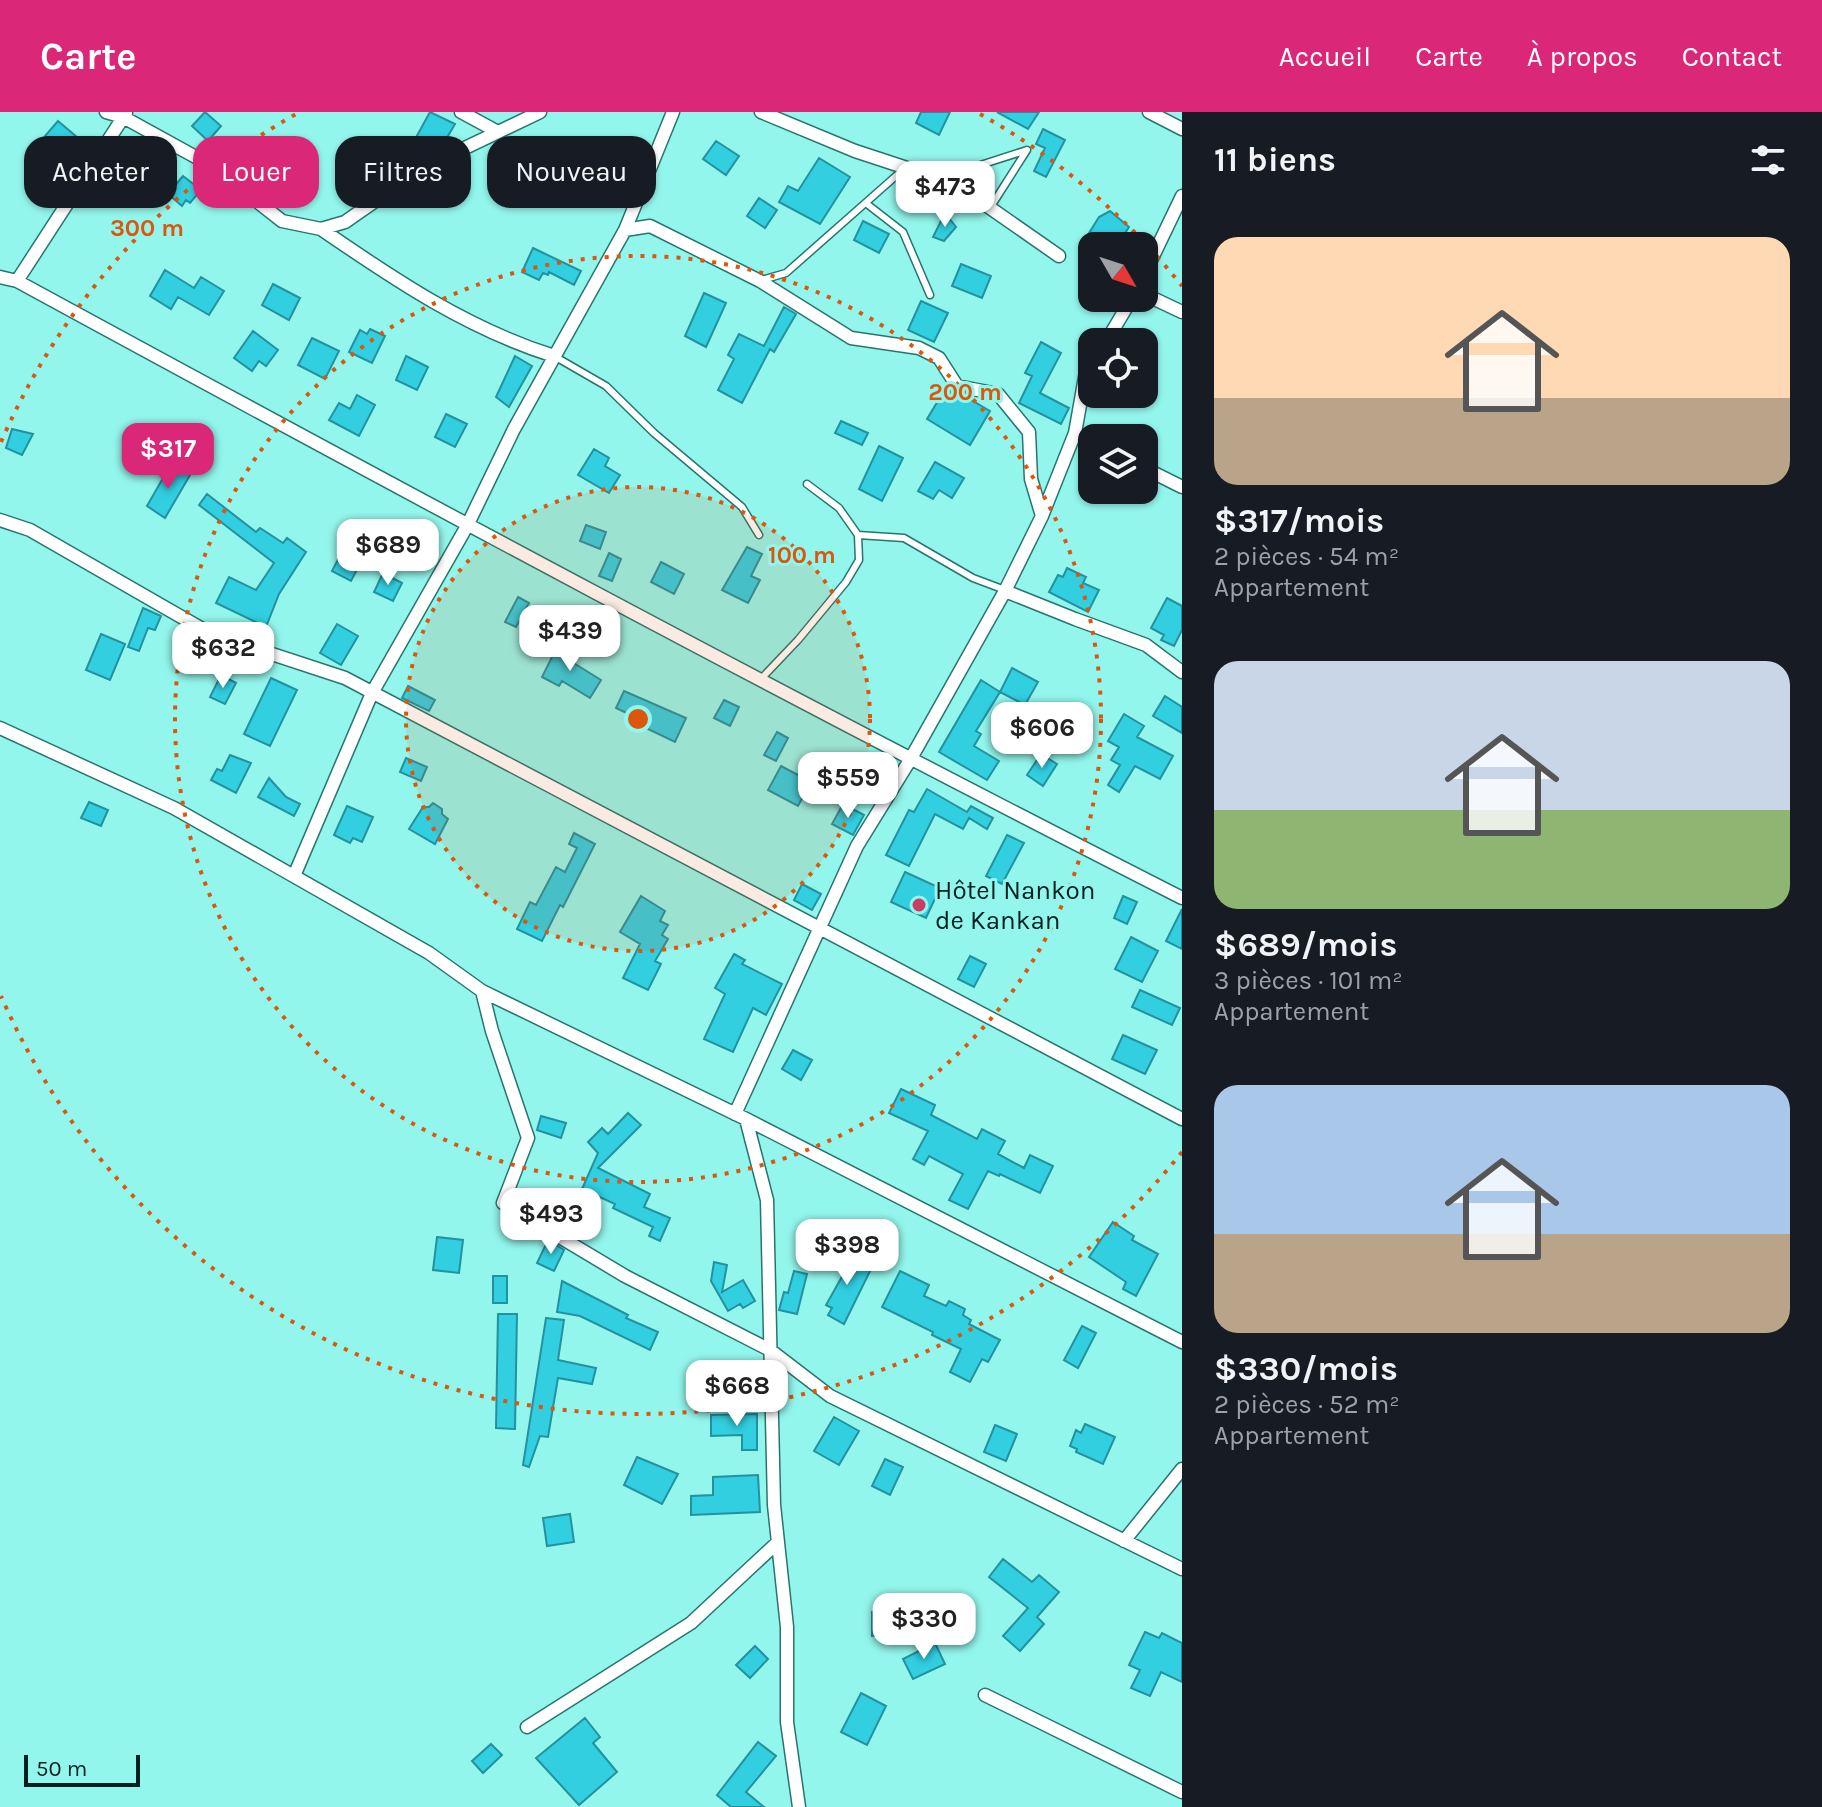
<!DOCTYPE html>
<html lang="fr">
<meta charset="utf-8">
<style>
:root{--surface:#171b24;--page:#242831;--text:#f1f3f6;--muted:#9ea1a6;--accent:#db2777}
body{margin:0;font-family:Karla,sans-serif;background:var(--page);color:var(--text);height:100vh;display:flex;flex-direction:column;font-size:30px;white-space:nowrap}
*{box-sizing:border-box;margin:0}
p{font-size:26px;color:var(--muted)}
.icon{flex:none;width:44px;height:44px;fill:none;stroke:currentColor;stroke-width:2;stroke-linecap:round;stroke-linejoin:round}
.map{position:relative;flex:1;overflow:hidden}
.details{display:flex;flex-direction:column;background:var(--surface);width:640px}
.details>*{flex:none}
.hud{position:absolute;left:24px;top:24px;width:760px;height:72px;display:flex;gap:16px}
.needle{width:52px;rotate:129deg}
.controls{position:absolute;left:1078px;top:120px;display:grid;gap:16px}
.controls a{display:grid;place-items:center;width:80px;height:80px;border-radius:16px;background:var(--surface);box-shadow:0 2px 6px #0004;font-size:40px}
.scale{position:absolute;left:24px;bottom:20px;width:116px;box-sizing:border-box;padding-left:8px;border:4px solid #01211f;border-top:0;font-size:22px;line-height:28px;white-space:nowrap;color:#01211f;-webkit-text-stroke:6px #93f6ec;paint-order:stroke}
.price{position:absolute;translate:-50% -68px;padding:0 18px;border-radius:16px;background:#fff;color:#222;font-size:26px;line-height:52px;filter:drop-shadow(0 2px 4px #0008)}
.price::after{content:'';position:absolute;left:50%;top:48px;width:24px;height:18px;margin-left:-12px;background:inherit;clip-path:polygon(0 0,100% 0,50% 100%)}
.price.current{background:var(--accent);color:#fff}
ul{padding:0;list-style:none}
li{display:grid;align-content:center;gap:16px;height:424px;padding:0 32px}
li span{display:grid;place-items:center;height:248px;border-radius:24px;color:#555}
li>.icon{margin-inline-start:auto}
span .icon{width:144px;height:144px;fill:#fffc;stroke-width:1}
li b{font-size:34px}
h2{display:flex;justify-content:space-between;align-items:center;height:96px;padding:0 32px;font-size:34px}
.chip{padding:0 28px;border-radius:24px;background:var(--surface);box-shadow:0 2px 6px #0004;font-size:28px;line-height:72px}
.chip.current{background:var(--accent);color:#fff}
header{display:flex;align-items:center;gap:48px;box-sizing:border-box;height:112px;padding:0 40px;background:var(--accent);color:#fff}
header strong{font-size:38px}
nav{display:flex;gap:44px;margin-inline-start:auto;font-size:28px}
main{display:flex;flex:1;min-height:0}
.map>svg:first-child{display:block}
.building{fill:#32cfe1;stroke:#24919e;stroke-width:2}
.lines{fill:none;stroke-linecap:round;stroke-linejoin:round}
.lane-casing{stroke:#27756e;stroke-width:9}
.street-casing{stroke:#27756e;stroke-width:15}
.lane{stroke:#fff;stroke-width:6}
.street{stroke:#fff;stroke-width:12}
.ring{fill:none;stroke:#dc560d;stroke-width:4;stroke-dasharray:4 8}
.poi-dot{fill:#ca3b66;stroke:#93f6ec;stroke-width:3}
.labels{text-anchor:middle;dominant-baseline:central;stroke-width:6;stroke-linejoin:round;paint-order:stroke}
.poi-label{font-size:26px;fill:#01211f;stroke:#93f6ec;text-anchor:start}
.centre{fill:#dc560d;stroke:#93f6ec;stroke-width:4}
.ring-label{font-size:24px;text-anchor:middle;font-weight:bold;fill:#dc560d;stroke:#93f6ec;stroke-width:6;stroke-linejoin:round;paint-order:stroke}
</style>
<header>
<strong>Carte</strong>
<nav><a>Accueil</a><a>Carte</a><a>À propos</a><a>Contact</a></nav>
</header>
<main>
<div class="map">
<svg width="1182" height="1695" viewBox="0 0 1182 1695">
<rect width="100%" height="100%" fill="#93f6ec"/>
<path class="building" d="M205,0L221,14L208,29L192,14Z
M430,0L455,12L440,38L435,40L414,29Z
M921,0H950L939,23L916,11Z
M997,0H1039L1028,17Z
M58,9L78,26L66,41L45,24Z
M1043,17L1065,28L1046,65L1034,59L1045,36L1036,32Z
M716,29L739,44L726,63L703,47Z
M819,46L850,65L820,112L779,90L788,74L798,79Z
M183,64L201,78L190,91L186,88L182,94L168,82Z
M759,86L777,98L765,116L747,104Z
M1110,99L1129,115L1117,134H1091L1084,129L1099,105Z
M945,101L956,115L944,129L933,125Z
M863,109L889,122L879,141L854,128Z
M533,136L581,159L574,173L549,160L548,163L543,161L539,168L522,160Z
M961,152L991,164L982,186L952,174Z
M165,158L194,176L201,165L224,179L209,203L178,185L171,197L150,184Z
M273,172L300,186L289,208L262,193Z
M704,181L726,191L706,235L685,224Z
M921,189L948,201L934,230L908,218Z
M784,195L796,202L774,240L770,237L742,291L718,278L734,247L728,243L739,222L764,234Z
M370,217L385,224L372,251L349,240L360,218L367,222Z
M253,219L278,238L266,254L259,249L252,259L234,246Z
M312,226L339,239L325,267L298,253Z
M1041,230L1061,241L1040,281L1069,296L1061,312L1019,291L1032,264L1025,261Z
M406,244L428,255L417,278L396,268Z
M515,244L532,254L509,295L496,285Z
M947,274L952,282L966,285L990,299L970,333L927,307Z
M357,283L375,293L359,324L329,308L339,291L350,297Z
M446,302L467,312L455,335L435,325Z
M841,309L868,321L862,333L835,321Z
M12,317L33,322L22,343L6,336Z
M879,334L903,346L882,389L859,377Z
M594,337L609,346L605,354L620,363L609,381L578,363Z
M935,350L964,366L952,386L939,378L933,387L918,379Z
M171,352L190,363L165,406L147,394Z
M207,382L256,420L260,416L283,431L287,426L306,440L279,482L266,515L216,491L229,465L256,478L274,451L199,393Z
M358,408L378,418L351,469L332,459Z
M586,413L606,420L600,437L580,429Z
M747,435L762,442L751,464L760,468L748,491L722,478Z
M609,441L621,447L612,469L599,464Z
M661,450L684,462L674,482L651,470Z
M1067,456L1086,465L1083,471L1099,478L1088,500L1049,480L1058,463L1063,465Z
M383,461L402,471L393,489L374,480Z
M518,485L529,491L516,515L505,510Z
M1167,486L1182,494V518L1174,534L1161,528L1164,523L1151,516Z
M143,496L161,504L155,518L148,516L139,539L128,535Z
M337,512L358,524L341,553L320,541Z
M101,522L125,532L110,568L86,558Z
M558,533L576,542L572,550L601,568L590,586L562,569L559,574L542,565Z
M1012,556L1038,570L1025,593L1000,580Z
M221,563L236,571L225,592L210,585Z
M271,566L297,578L270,634L244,622Z
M981,568L1000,580L976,619L981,622L974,634L999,649L987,668L939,640Z
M408,574L435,588L429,599L402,586Z
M624,579L686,606L675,630L648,617L650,612L616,596Z
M1165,584L1182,595V621L1153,604Z
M724,588L739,595L730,614L714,606Z
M1124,602L1144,614L1137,625L1173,644L1160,667L1135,654L1119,680L1108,673L1120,653L1111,648L1119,635L1108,629Z
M777,620L788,626L776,649L764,643Z
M1041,642L1057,652L1043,674L1027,663Z
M230,643L251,651L236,681L211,668L217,657L222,659Z
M406,646L427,655L421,669L400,660Z
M781,654L811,670L798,694L768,678Z
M269,666L286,685L300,692L294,704L258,685Z
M927,677L967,700L971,694L993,706L987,717L969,706L963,717L935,702L909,754L886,743L909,698L914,700Z
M89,690L108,698L101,714L81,706Z
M433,691L442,697V702L448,707L435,732L409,717L423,695H429Z
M843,692L864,703L853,723L832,712Z
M347,694L373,705L362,730L353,726L350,731L334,723Z
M574,721L595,732L563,795L560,793L542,829L517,817L530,790L536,793L556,755L565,760L577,736L569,732Z
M1007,723L1024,731L1002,772L986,764Z
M905,760L940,776L926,806L891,790Z
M802,772L821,782L812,798L794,788Z
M641,784L665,799L660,809L668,813L662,823L668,827L655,849L661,852L648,878L623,866L640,832L620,820Z
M1123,784L1137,790L1127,812L1114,806Z
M1182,797V837L1166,829Z
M1131,825L1158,839L1142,870L1115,857Z
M734,842L745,848L742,852L782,872L766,903L753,896L733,940L704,927L725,882L715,876Z
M970,844L986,852L974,875L958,867Z
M1140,878L1180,896L1172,913L1132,895Z
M1123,923L1157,938L1145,962L1112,947Z
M793,938L812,948L801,968L782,957Z
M901,977L935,993L931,1003L977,1027L982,1017L1005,1029L998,1042L1024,1056L1030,1043L1053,1054L1040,1081L1000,1062L999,1064L988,1059L968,1097L949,1088L963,1062L929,1044L924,1053L913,1047L928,1019L889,1001Z
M628,1001L641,1013L598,1056L650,1082L644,1095L670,1106L660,1129L649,1124L653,1115L613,1096L615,1092L582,1077L598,1041L588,1030L602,1016L608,1022Z
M541,1004L566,1011L561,1026L537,1018Z
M1113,1110L1134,1124L1132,1128L1158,1142L1136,1184L1123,1177L1126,1170L1089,1145Z
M437,1125L463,1128L459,1161L433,1158Z
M548,1128L564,1138L554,1159L537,1151Z
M840,1141L871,1157L844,1212L828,1203L832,1196L826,1193L844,1161L833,1154Z
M714,1150L727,1153L722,1180L743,1168L755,1189L743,1196L740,1192L728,1199L711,1169Z
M794,1159L807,1162L797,1202L779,1198L784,1180L788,1181Z
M900,1159L929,1173L924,1184L946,1194L949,1189L965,1197L963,1203L971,1208L969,1212L1000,1228L988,1250L982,1247L970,1270L950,1260L961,1237L932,1223L933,1220L882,1195Z
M493,1164H507V1191H493Z
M562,1169L628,1203L626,1206L658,1220L650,1238L580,1204L557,1200Z
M498,1202H517L515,1317L496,1316Z
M546,1206L564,1208L558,1248L596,1256L592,1272L558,1266L548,1325L540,1324L529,1355L523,1353Z
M1082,1214L1096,1221L1078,1256L1064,1248Z
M757,1302V1338H742V1323L711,1324V1303Z
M834,1305L859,1319L839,1353L814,1339Z
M1085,1312L1115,1325L1103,1352L1076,1340L1077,1337L1070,1334L1076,1318L1081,1321Z
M995,1313L1017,1322L1006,1349L984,1340Z
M637,1345L678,1362L662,1392L624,1373Z
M885,1347L903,1355L890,1383L872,1374Z
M758,1363L760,1400L691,1403V1384L713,1383V1365Z
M570,1402L574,1430L547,1434L543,1406Z
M1003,1447L1032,1470L1039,1463L1059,1480L1037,1505L1044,1512L1020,1539L1003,1524L1028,1496L989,1465Z
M894,1499V1523L872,1524V1500Z
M1145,1520L1159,1526L1162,1521L1182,1531V1570L1161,1560L1150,1584L1131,1576L1140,1558L1129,1553Z
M935,1531L945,1552L913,1567L903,1547Z
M755,1534L768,1547L750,1566L736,1553Z
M861,1581L886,1594L867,1633L841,1620Z
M585,1606L600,1625L593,1631L617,1660L579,1693L536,1646Z
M758,1630L776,1644L746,1680L764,1695H731L717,1683Z
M491,1632L502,1643L483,1661L472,1649Z"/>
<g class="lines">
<g class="lane-casing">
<path id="lane" d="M926,61L968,57L1027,38
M867,92L903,120L930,183
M990,96L1027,38
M762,168L786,161L905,56
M554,244L606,274L654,321L742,395L759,423
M858,423L904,426L973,466L1005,478
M760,568L798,528L846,470L859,448L858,423L839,396L807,372"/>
</g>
<g class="street-casing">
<path id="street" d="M106,0L123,5L212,54L282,109L321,117L345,110L421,57L540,0
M461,0L498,20
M761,0L855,39L922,61L983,91L1059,144
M1149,0L1182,17
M321,117C395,168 468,217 554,244
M625,118L650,114L760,169L851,226L919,236L939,246L957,274L998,282L1029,320L1031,367L1042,404
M1144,163L1182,84
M0,165L17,169C403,379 790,587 1182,786
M17,169L126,1
M1144,182L1182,200
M1106,230L1132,186
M1075,321L1092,329
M1144,356L1182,375
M0,408L30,418L211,522L345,566L1182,1007
M1005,479L1075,507L1146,533L1182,560
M0,616L174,696L429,841L482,879L746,1007L1182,1230
M294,764L372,581L467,414L514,317L625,118L673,0
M482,879L492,919L528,1026L503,1091L625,1164L770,1238L830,1284L1182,1457
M735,1002L857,734L910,648L1005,479L1042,404L1075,321L1085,265L1092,254
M746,1007L767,1088L774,1393L787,1515V1610L799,1695
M1124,1429L1182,1357
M985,1583L1182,1680
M527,1615L691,1511L778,1430"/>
</g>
<use href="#lane" class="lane"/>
<use href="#street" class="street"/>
</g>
<circle cx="638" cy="607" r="232" fill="#dc560d" fill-opacity=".12"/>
<g class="ring">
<circle cx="638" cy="607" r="232"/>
<circle cx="638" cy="607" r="463"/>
<path d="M1182 1040A695 695 0 0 1 1 884M1 330A695 695 0 0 1 296 2M980 2A695 695 0 0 1 1182 174"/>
</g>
<circle class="poi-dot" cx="919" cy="793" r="8"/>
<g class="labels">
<g class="poi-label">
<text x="935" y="778">Hôtel Nankon<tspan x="935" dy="30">de Kankan</tspan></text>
</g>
</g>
<circle cx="638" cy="607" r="12" class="centre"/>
<g class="ring-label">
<text x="147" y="124">300 m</text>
<text x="965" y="288">200 m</text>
<text x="802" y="451">100 m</text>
</g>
</svg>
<div class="controls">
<a><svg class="needle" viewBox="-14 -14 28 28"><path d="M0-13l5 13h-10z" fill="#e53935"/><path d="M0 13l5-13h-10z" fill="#9ea1a6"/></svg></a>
<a><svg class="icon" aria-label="locate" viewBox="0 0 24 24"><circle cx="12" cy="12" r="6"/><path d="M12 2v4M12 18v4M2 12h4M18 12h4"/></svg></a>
<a><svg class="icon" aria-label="layers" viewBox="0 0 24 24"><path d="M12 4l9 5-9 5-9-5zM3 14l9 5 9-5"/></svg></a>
</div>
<div class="scale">50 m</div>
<b class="price" style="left:945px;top:117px">$473</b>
<b class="price current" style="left:168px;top:379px">$317</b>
<b class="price" style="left:388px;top:475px">$689</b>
<b class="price" style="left:570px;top:561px">$439</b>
<b class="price" style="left:223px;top:578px">$632</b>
<b class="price" style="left:1042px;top:658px">$606</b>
<b class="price" style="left:848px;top:708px">$559</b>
<b class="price" style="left:551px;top:1144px">$493</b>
<b class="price" style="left:847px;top:1175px">$398</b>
<b class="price" style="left:737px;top:1316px">$668</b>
<b class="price" style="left:924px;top:1549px">$330</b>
<div class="hud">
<a class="chip">Acheter</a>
<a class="chip current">Louer</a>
<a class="chip">Filtres</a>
<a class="chip">Nouveau</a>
</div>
</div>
<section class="details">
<h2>11 biens<svg class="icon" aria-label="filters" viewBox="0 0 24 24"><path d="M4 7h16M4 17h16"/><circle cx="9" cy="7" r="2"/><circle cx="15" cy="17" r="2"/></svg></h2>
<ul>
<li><span style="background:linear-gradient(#ffd9b3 65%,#b9a48a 0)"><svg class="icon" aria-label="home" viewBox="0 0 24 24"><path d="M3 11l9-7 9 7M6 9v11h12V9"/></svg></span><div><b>$317/mois</b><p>2 pièces · 54 m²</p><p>Appartement</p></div></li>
<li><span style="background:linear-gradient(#c9d6e8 60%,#8fb573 0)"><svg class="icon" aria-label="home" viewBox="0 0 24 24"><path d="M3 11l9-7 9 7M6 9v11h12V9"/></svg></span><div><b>$689/mois</b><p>3 pièces · 101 m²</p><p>Appartement</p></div></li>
<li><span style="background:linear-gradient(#a9c7e8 60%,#b9a48a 0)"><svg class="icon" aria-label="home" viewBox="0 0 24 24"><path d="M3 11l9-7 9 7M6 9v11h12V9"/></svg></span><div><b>$330/mois</b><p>2 pièces · 52 m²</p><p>Appartement</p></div></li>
</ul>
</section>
</main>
